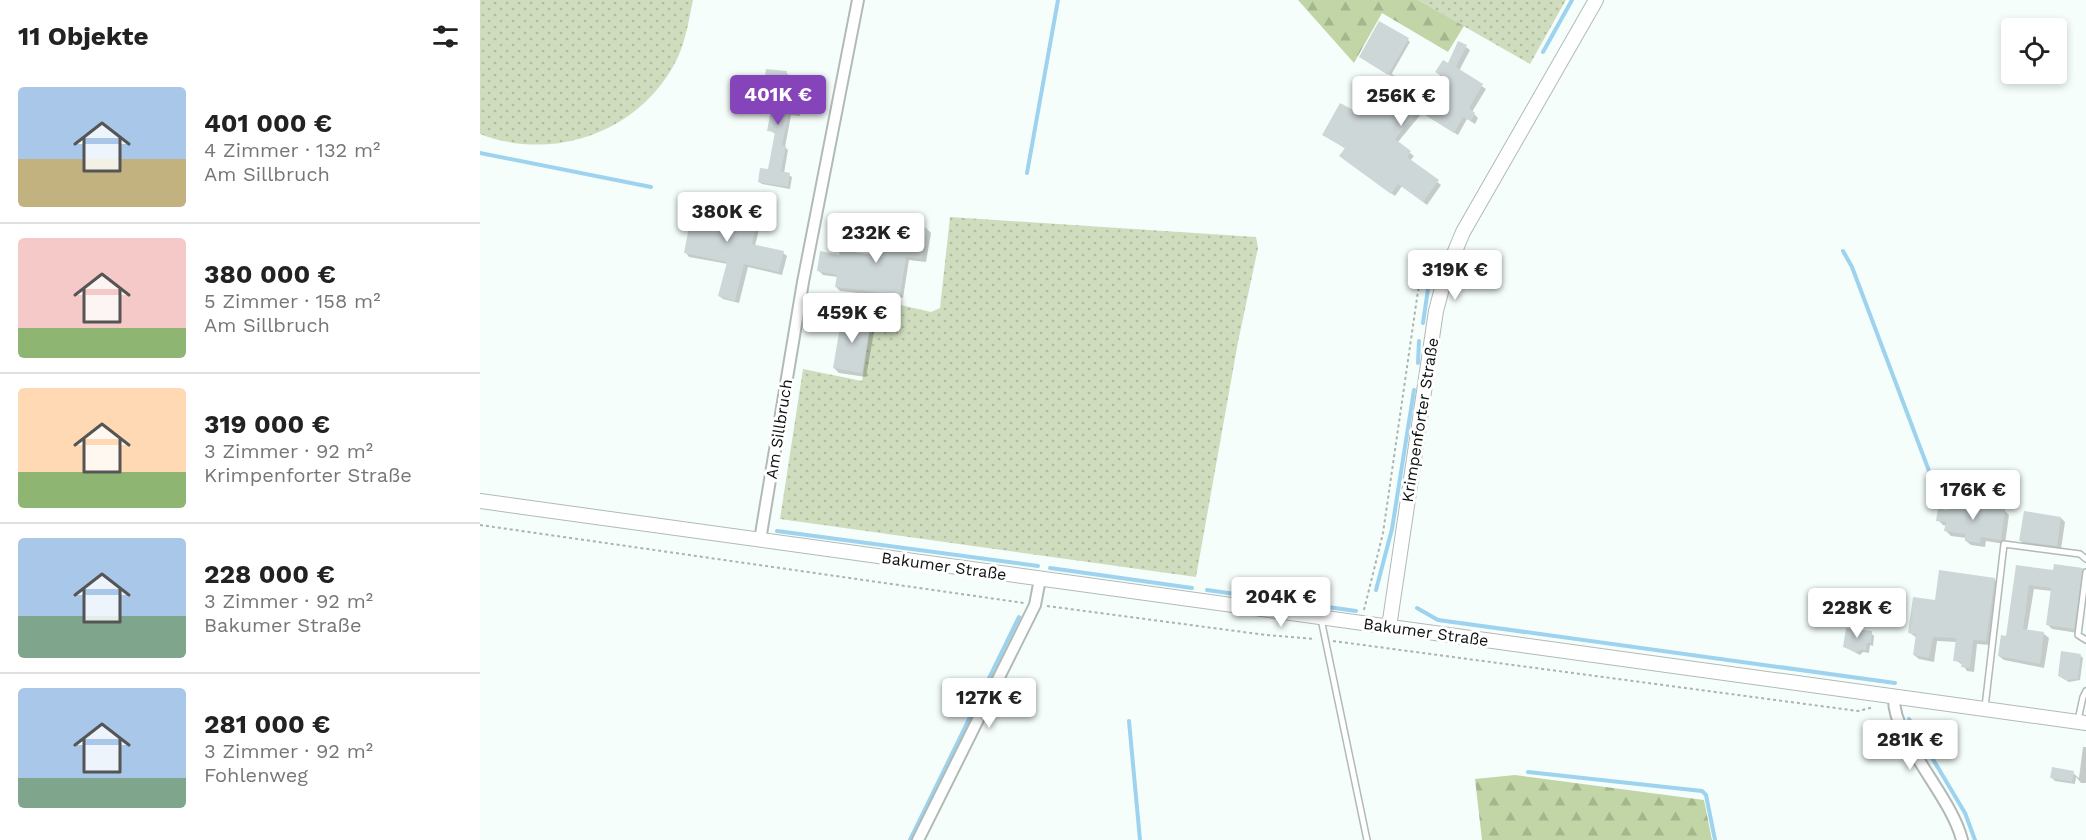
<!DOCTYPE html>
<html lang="de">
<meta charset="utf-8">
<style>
:root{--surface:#fff;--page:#f6f6f6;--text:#222;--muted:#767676;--line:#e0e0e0;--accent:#8544b9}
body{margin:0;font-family:"Work Sans",sans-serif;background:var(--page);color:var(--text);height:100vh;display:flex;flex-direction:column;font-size:22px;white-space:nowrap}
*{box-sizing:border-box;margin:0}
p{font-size:20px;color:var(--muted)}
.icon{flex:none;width:33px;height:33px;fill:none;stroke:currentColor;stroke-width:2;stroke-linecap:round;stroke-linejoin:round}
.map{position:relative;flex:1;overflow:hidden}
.panel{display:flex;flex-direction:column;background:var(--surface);width:480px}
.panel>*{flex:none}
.controls{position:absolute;left:1521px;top:18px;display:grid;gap:12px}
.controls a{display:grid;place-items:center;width:66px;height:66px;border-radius:6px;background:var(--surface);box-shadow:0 3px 9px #0003;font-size:30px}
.price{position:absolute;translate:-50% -51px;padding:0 14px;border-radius:6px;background:#fff;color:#222;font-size:20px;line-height:39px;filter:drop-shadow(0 2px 3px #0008)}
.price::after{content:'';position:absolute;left:50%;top:36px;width:18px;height:14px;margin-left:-9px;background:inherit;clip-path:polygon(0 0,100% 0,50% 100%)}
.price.on{background:var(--accent);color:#fff}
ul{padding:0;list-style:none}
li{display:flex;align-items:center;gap:18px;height:150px;padding:0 18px}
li+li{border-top:2px solid var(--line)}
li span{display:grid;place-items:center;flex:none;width:168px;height:120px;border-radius:6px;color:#555}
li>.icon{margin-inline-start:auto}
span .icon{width:72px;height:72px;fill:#fffc;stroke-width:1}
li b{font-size:26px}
h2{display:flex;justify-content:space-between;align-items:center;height:72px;padding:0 18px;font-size:26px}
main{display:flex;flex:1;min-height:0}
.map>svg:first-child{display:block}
.grass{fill:url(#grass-dots)}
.forest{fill:url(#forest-firs)}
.shadow{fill:#0003}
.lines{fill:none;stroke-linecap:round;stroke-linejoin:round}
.stream{stroke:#9dd3ee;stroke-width:4}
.building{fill:#ced7d8}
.lane-casing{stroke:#b1bab7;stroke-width:8}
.street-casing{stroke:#b1bab7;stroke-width:14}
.secondary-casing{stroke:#b1bab7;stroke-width:16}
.path{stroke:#acb3b1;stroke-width:2;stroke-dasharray:3 3;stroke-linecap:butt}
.lane{stroke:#fff;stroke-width:5}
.street{stroke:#fff;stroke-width:10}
.secondary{stroke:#fff;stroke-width:14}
.labels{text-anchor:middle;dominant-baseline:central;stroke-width:6;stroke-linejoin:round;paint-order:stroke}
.street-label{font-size:16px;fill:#0e1110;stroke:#fff}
</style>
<main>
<section class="panel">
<h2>11 Objekte<svg class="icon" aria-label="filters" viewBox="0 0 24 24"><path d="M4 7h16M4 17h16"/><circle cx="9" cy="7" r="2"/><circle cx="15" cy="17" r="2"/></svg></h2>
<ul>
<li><span style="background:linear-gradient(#a9c7e8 60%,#c2b280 0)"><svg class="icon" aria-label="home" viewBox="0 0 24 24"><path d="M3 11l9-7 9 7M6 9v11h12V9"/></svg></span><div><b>401 000 €</b><p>4 Zimmer · 132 m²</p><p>Am Sillbruch</p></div></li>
<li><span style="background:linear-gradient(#f6c9c9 75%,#8fb573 0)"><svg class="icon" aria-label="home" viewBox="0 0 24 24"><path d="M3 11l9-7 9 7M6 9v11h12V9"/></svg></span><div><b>380 000 €</b><p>5 Zimmer · 158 m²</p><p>Am Sillbruch</p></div></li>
<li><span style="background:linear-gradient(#ffd9b3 70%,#8fb573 0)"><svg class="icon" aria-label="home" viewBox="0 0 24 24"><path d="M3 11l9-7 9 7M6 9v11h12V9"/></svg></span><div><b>319 000 €</b><p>3 Zimmer · 92 m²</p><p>Krimpenforter Straße</p></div></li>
<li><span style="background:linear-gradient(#a9c7e8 65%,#7fa58c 0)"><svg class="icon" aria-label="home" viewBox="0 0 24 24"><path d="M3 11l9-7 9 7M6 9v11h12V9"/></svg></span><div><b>228 000 €</b><p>3 Zimmer · 92 m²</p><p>Bakumer Straße</p></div></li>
<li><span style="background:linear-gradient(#a9c7e8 75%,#7fa58c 0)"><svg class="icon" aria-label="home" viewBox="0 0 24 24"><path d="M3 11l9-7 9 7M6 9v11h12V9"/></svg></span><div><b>281 000 €</b><p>3 Zimmer · 92 m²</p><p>Fohlenweg</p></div></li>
</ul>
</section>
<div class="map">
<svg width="1606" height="840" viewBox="0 0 1606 840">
<defs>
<pattern id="grass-dots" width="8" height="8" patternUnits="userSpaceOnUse" patternTransform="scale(1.5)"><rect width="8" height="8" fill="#cfddbe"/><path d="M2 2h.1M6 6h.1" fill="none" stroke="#b1bda2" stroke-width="1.8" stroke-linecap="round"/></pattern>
<pattern id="forest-firs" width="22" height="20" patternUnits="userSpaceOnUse" patternTransform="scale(1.5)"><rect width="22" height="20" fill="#c1d5a6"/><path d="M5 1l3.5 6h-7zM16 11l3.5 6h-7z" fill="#a5b68e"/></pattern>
</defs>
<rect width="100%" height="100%" fill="#f5fefb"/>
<path class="grass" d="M0,0H213C209,19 206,39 198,57C163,131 75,163 0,134Z
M938,0H1086L1050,64Z
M470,217L776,237L778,248L758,342L716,577L300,519L323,369L382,381L395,295L416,304L451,312L460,308Z"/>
<path class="forest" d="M818,0H938L984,26L968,52L902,13L874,63Z
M1035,775L1224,800L1232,840H1002L995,779Z"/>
<path class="shadow" d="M928,40L930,42L911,75L949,106L964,80L957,72L969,65L986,47L990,50L979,71L1006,89L992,112L998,118L995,124L987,119L978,135L942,113L917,143L934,156L930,161L961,185L947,205L922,186L915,196L865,159L866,149L844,135L879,115L912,76L880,57Z
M306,73L309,75L306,98L320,100L323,103L320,116L311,115L305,147L308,150L304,173L312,177L310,189L282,184L279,182L289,171L296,134L289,130L296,95L287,94L285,92Z
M278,217L281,221L275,246L303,253L307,256L302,275L268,267L259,303L243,299L239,296L248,264L209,257L206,253L210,229L203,225Z
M447,229L451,233L446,262L429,260L423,298L360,291L356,287L358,277L343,275L339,271L361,256L398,257Z
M390,321L395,326L386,377L359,373L354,368Z
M1524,510L1529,515L1525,544L1506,541L1505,547L1491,545L1486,541L1487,538L1471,536L1466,531L1467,526L1463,525L1458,520Z
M1581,518L1585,522L1581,549L1545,545L1541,541Z
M1537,567L1574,572L1602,570L1606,574L1598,633L1572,629L1567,624L1572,591L1554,589L1547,631L1564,634L1569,638L1564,668L1524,660L1519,656L1527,638Z
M1514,579L1519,584L1510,645L1497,644L1494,672L1487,671L1483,665L1475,660L1477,642L1457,641L1454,662L1439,659L1434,655L1437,638L1430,633L1456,602Z
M1391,633L1394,636L1393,646L1390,645L1389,653L1383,652L1380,655L1365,647Z
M1601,656L1603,658L1600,680L1589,682L1582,678L1579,676Z
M1603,747H1606V783H1601L1596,777L1595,784L1575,781L1572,778L1593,773L1599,778Z"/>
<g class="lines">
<path class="stream" d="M1063,52L1092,0
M0,153L171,187
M547,173L578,0
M1363,251L1372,267L1460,500
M943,323L949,282L954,269
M938,363L939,341
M297,531L558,566
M570,568L712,588
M727,590L876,611
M896,590L912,529L934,390
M937,608L958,620L1415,683
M1429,719L1485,813L1495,840
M649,721L660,840
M1048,772L1222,791L1226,795L1235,840
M430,840L539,617"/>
</g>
<path class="building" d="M899,21L929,38L908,75L879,57Z
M978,41L987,45L976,67L1003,84L989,108L995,113L991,121L983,117L974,133L938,110L915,139L931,151L927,157L959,180L943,202L918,184L911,194L859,156L865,148L842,135L860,103L879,113L912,74L948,103L962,80L960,79L962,76L955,72L963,60L968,63Z
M286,69L307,71L304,96L321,99L318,115L309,113L302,145L306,146L301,171L310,173L308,187L278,182L280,168L288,169L295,132L287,131L294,94L283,92Z
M206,202L249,210V207L278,216L272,244L304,251L299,272L264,264L255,301L238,296L247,262L204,253L209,227L202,226Z
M429,225L447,228L442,259L426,257L420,295L355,287L357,275L337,271L340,251L359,255L360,250L396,255L400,235L427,239Z
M362,315L391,320L382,373L353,368Z
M1469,500L1525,509L1521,540L1501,537L1500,543L1485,541V534L1464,531L1466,522L1456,521L1458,508L1467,510Z
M1544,511L1581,517L1577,546L1539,541Z
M1574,564L1603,568L1594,629L1566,625L1571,588L1549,585L1543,629L1564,632L1560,664L1518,656L1521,635L1526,636L1536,565L1573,570Z
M1459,570L1515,578L1506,641L1493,640L1490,668L1481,667L1482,662L1473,661L1476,638L1453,637L1449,658L1433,655L1436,634L1428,633L1433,597L1455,600Z
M1366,628L1392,631L1391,643H1387L1386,650H1380L1376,652L1363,647Z
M1581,651L1601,654L1598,679L1585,680L1582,677L1578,676Z
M1572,767L1594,771L1592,782L1570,778Z"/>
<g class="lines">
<g class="lane-casing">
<path id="lane" d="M1606,572L1598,635L1606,640
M841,619L887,840
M1505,707L1524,544L1600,554L1606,559
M1598,720L1603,697L1606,691"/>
</g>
<g class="street-casing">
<path id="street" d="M280,540L323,282L378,0
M1414,697C1412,738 1471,795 1482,840
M438,840L555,605L560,579"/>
</g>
<g class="secondary-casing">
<path id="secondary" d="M0,501L1606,723
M909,627L956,311L966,273L983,232L1116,0"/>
</g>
<path class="path" d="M0,525L544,603
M567,606L786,635L835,639
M884,610L903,533L938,291L945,271L957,258
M853,641L1378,711L1394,707"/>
<use href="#lane" class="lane"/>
<use href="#street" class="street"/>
<use href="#secondary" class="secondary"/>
</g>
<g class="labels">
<g class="street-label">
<text transform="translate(940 420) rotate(-81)">Krimpenforter Straße</text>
<text transform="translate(299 429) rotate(-81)">Am Sillbruch</text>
<text transform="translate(464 566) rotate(8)">Bakumer Straße</text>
<text transform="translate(946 632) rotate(8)">Bakumer Straße</text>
</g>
</g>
</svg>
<div class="controls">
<a><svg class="icon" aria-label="locate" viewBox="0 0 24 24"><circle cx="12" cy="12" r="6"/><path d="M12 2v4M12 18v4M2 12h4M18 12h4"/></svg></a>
</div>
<b class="price on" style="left:298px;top:126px">401K €</b>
<b class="price" style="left:921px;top:127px">256K €</b>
<b class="price" style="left:247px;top:243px">380K €</b>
<b class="price" style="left:396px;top:264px">232K €</b>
<b class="price" style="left:975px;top:301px">319K €</b>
<b class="price" style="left:372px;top:344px">459K €</b>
<b class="price" style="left:1493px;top:521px">176K €</b>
<b class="price" style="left:801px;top:628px">204K €</b>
<b class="price" style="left:1377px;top:639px">228K €</b>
<b class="price" style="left:509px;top:729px">127K €</b>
<b class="price" style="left:1430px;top:771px">281K €</b>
</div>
</main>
